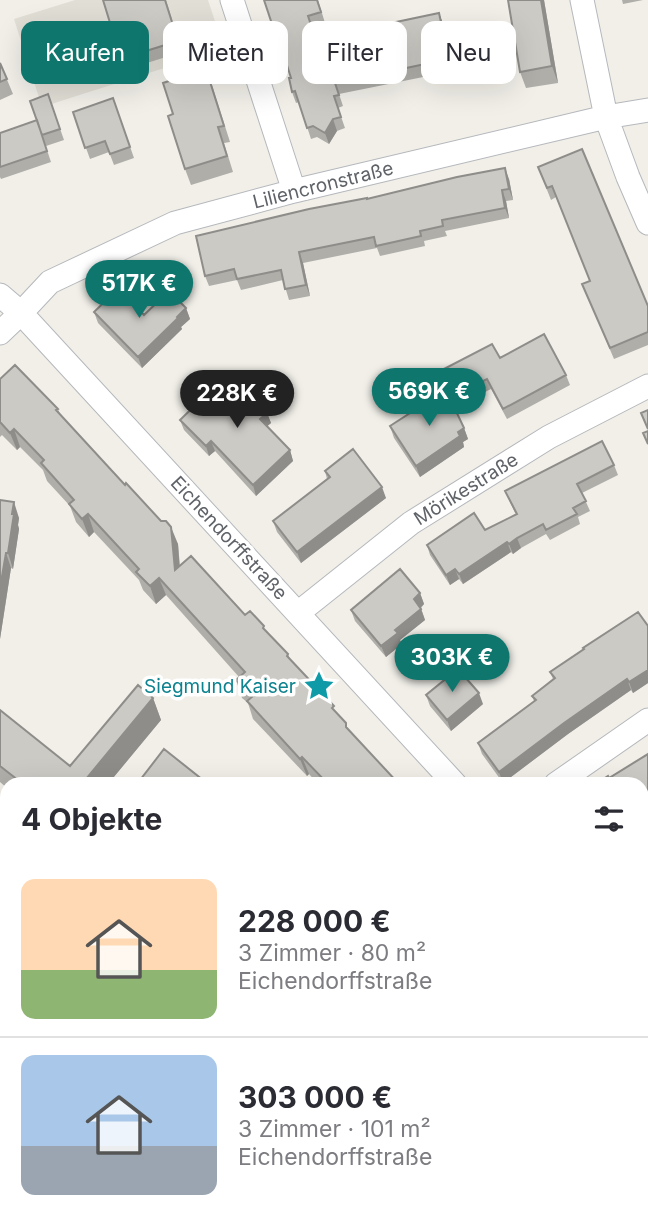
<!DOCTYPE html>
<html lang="de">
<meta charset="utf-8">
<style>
:root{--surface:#fff;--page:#f2f2f3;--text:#2b2b33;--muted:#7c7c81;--line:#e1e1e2;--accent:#0f766e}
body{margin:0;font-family:Inter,sans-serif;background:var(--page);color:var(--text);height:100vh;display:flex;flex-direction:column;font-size:26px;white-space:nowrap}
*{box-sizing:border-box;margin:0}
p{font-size:23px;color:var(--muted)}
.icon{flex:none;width:38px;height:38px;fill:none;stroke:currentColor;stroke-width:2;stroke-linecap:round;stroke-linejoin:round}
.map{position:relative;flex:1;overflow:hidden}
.drawer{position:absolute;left:0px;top:777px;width:649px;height:450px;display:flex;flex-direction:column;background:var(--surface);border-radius:21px 21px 0 0;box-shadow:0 7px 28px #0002}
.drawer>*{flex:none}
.guide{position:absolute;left:21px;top:21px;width:607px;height:63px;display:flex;gap:14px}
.price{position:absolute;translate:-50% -60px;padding:0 16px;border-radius:24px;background:var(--accent);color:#fff;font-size:23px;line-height:46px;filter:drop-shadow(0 2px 4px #0008)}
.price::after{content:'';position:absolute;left:50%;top:42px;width:21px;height:16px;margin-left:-10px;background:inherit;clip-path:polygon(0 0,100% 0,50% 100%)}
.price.current{background:#222;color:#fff}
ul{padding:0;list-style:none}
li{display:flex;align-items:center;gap:21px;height:175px;padding:0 21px}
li+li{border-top:2px solid var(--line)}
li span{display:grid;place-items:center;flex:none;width:196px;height:140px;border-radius:14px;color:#555}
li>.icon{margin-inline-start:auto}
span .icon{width:84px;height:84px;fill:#fffc;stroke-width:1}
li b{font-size:30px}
h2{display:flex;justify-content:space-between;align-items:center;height:84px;padding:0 21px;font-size:30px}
.tag{padding:0 24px;border-radius:14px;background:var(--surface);box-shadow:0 7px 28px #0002;font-size:24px;line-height:63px}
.tag.current{background:var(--accent);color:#fff}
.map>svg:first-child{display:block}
.education{fill:#e1ded6}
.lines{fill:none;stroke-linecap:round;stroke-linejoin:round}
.minor-casing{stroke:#b5b8bc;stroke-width:25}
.tertiary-casing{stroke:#b5b8bc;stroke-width:31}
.path{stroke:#9cc7a9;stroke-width:4.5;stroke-dasharray:7 3.5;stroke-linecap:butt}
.minor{stroke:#fff;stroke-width:23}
.tertiary{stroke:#fff;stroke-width:28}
.wall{fill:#afaea9}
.shaded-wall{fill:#8f8d8a}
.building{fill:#cccac5;stroke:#8f8d8a;stroke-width:2}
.labels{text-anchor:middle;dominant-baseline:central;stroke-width:7;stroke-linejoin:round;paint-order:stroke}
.street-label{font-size:19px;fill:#5f6368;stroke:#fff}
.culture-label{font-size:19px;fill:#0d838f;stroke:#fff;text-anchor:end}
</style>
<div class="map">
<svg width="648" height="1226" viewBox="0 0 648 1226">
<rect width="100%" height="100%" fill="#f1efe8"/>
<path class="education" d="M75,0H208L224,49L42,107L14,19Z"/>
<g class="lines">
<g class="minor-casing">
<path id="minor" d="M232,0L294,191
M582,0L606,117L628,177L648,223
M0,295L21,313L455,784
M0,333L21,313L50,282L175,223L294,191L606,117L648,110
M298,613L411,523L549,437L648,386
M556,784L648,720
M642,996L648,1003"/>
</g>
<g class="tertiary-casing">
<path id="tertiary" d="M0,839L7,845
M481,1220L489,1226"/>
</g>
<path class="path" d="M0,1206L2,1208L4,1221L2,1226
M158,1226L163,1220"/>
<use href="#minor" class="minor"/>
<use href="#tertiary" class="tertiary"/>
</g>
<path class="wall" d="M103,0H166L182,52L118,72L108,41L115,39Z
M264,0H318L325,23L312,27L325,67L359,57L439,13L443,24L453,71L339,94L343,106L338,108L345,128L337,131L329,144L317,137L311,139L299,102L296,103L292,92L291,78Z
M508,0H544L558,83L526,88L520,72Z
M622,0H643L623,4Z
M0,63L13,94L0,100Z
M212,85L230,142L224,143L233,172L191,185L185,169L173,114Z
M48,94L64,140L46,146L43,138L51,162L1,179L0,177V133L39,127Z
M113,98L134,158L114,165L109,152L90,159L73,112Z
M538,167L648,306V345L614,359L582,284L590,281L556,197L551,200Z
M509,179L513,200L506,201L509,218L445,231L447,236L424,241L425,246L380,256L377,248L303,263L310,296L289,300L283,280L241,290L237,280L209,286L205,276L367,199Z
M186,308L190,319L181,327L182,329L142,368L98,323L94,312L144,315Z
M500,358L566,375L570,385L507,419L491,389L459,405L446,380L442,370Z
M0,379L58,409L60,414L178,544L180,566L266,631L288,654L290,659L337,714L348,729L399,784H318L309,774L307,776L253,719L248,703L242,698L236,680L239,677L166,595L156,604L143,590L139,580L94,532L89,537L76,522L70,506L47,481L43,470L20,447L17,450L2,435L0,437Z
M267,399L271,410L267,413L271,423L267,426L290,450L293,461L256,496L215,451L209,456L184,430L180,420Z
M390,426L464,428L468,439L463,442L464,447L420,477L394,438Z
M614,465L618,475L582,493L590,511L578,517L580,524L550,540L546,534L521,548L513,554L511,552L463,584L459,579L450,585L430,555L427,545L485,530L516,515L505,491Z
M325,471L386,498L301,563L277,532L273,521L327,479Z
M0,500L19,518L18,525L19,529L13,569L11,568L0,639Z
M420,593L424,604L421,608L425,620L400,640L402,644L386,657L355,621L351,610Z
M648,626V683L633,693L631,690L568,734L503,783L482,754L478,743L534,701L532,696L553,679L550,672Z
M426,695L483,704L451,731L430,706Z
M153,698L161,720L108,784H7V788L0,782V710L70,766Z
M648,754V821L642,825L609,778Z
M648,862V944L642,938V867Z
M642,1048L648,1054V1131L642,1124Z
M7,1114V1168L0,1163V1123Z
M645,1200L648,1226H553L545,1220H642Z
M84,1220H159L154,1226H87Z
M331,1220H412L414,1226H338Z"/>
<path class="shaded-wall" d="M541,0H544L558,83L552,66Z
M439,13L443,24L453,71L449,59Z
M333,119L337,131L329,144L325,133Z
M505,168L509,179L513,200L509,189Z
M502,190L506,201L509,218L505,208Z
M299,252L303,263L310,296L306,285Z
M186,308L190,319L181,327L182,329L142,368L138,357Z
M267,399L271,410L267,413L271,423L264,429L260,419L261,406Z
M464,428L468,439L463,442L464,447L420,477L416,466Z
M14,429L20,447L17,450L10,433Z
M211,441L215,451L209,456L206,446Z
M290,450L293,461L256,496L253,485Z
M382,487L386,498L301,563L297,552Z
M14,502L19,518L18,525L19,529L13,569L8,553Z
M88,514L94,532L89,537L82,519Z
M171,527L178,544L181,588L175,570Z
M517,538L521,548L513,554L509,544Z
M507,542L511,552L463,584L459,574Z
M6,553L11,568L0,639V588Z
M455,569L459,579L450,585L446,575Z
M159,578L166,595L156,604L150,586Z
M420,593L424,604L418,610L414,599Z
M421,609L425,620L400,640L402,644L386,657L381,646L395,630Z
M648,670V683L633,693L629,682Z
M627,679L631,690L568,734L503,783L499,772L564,723Z
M479,693L483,704L451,731L447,720Z
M153,698L161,720L108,784H88L86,779Z
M302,757L309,774L307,776L300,759Z
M642,808L647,821L642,825Z
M136,1220H159L154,1226H130Z
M303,1220H327L321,1226H298Z
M406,1220H412L414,1226H401Z"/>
<path class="building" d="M103,0H165L178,41L114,61L108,41L115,39Z
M264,0H317L321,12L308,16L325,67L359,57L353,31L439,13L449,59L335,83L339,95L334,96L341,117L333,119L325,133L313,126L307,128L295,91L292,92L289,78H291L275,27H273Z
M508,0H541L552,66L520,72Z
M0,63L7,79L0,82Z
M206,69L224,126L218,127L227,156L185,169L168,116L173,114L163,83Z
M48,94L60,129L42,135L30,101Z
M113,98L130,147L110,154L105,141L85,148L73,112Z
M37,120L47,151L0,167V133Z
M582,149L648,306V332L610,348L582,284L590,281L552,186L547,188L538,167Z
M505,168L509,189L502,190L505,208L442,220L443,226L420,231L421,236L376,246L374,237L299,252L306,285L285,289L281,270L237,279L234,269L205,276L196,236L309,209L367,198V199L457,177Z
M119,288L144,315L169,291L186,308L177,317L178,318L138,357L94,312Z
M544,334L566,375L503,409L487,379L455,395L442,370L492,344L500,358Z
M15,365L58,409L56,410L125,485L126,483L161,521H166L171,527L175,570L191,556L245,615L250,611L264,626L263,628L288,654L287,656L334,706L332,708L346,723V727L399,784H328L302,757L300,759L247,701L252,697L236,680L245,672L159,578L150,586L136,572L139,569L88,514L82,519L69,504L74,500L41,463L44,460L14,429L10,433L0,422V379Z
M251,383L267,399L261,406L267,413L260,419L290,450L253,485L211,441L206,446L180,420L217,384L233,401Z
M446,390L464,428L458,432L460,436L416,466L390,426Z
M648,410V429L641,413Z
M648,431V444L643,433Z
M602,441L614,465L577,484L586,501L573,508L577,514L546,530L543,524L517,538L509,544L507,542L459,574L455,569L446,575L427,545L474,513L485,530L517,514L505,491Z
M353,449L382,487L297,552L273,521L330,477L325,471Z
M0,500L14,502L12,514H14L8,553H6L0,588Z
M400,569L420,593L414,599L421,609L395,630L398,633L381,646L351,610Z
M638,612L648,626V670L629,682L627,679L564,723L499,772L478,743L536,700L532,696L555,678L550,672L584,649L583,648Z
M458,669L479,693L447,720L426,695Z
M138,685L153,698L86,779L93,784H23L0,766V710L70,766Z
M164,749L208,784H137Z
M648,754V804L642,808V784H596L608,776L609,778Z
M648,862V937L642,931V867Z
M642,1048L648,1054V1120L642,1114Z
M7,1114V1155L0,1149V1123Z
M642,1197L645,1200L648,1198V1226H569L561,1220H642Z
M87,1220H136L130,1226H95Z
M251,1220H303L298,1226H246Z
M347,1220H406L401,1226H355Z"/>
<defs>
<g id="sight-bare" transform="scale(2.415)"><path d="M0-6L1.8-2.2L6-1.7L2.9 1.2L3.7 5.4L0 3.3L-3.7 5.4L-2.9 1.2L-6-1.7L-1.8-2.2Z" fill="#0f9aa8" stroke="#fff" stroke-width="2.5" paint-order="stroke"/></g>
</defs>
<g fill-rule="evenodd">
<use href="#sight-bare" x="319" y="686"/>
</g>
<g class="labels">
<g class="street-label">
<text transform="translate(323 185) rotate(-14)">Liliencronstraße</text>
<text transform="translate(466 489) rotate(-32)">Mörikestraße</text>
<text transform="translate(229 538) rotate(47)">Eichendorffstraße</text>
</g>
<g class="culture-label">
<text x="296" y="686">Siegmund Kaiser</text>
</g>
</g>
</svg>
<b class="price" style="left:139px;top:320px">517K €</b>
<b class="price" style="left:429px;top:428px">569K €</b>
<b class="price current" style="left:237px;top:430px">228K €</b>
<b class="price" style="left:452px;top:694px">303K €</b>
<div class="guide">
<a class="tag current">Kaufen</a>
<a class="tag">Mieten</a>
<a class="tag">Filter</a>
<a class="tag">Neu</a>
</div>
<section class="drawer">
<h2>4 Objekte<svg class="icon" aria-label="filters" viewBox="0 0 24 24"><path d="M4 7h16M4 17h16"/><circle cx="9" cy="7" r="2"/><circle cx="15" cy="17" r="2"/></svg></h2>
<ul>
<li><span style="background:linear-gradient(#ffd9b3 65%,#8fb573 0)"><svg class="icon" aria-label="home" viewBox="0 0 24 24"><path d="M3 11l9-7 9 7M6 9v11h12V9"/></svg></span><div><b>228 000 €</b><p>3 Zimmer · 80 m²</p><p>Eichendorffstraße</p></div></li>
<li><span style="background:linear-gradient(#a9c7e8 65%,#9aa5b1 0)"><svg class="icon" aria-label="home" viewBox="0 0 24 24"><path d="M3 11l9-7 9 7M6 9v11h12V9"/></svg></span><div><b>303 000 €</b><p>3 Zimmer · 101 m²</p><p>Eichendorffstraße</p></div></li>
</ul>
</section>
</div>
